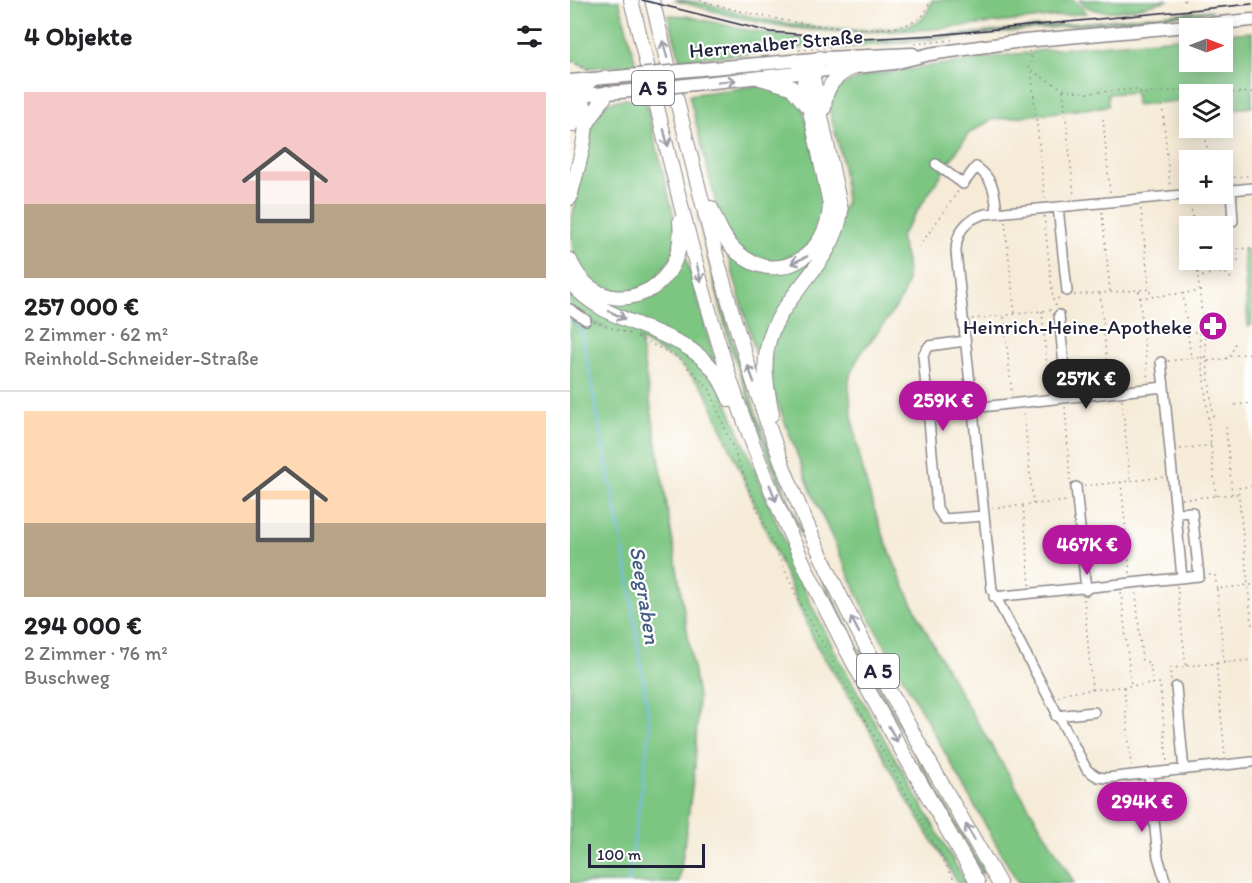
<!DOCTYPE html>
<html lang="de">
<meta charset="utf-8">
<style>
:root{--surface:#fff;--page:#f2f2f2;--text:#202124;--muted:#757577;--line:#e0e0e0;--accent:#b5179e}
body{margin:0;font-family:Itim,sans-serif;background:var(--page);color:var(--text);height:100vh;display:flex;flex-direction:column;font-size:22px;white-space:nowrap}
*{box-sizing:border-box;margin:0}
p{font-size:20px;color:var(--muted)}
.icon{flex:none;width:33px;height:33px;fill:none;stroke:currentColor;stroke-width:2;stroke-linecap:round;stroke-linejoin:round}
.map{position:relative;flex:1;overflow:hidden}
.details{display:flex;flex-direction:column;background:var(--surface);width:570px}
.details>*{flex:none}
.needle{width:39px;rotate:90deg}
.controls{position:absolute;left:609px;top:18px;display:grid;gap:12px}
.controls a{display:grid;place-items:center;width:54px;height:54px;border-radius:0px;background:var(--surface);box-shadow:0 3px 15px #0003;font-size:30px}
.scale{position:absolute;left:18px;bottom:15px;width:117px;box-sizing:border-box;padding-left:6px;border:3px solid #22223b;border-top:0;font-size:16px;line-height:21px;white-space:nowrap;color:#22223b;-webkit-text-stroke:4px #fff;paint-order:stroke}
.price{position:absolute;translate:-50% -51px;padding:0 14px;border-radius:21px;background:var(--accent);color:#fff;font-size:20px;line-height:39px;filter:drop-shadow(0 2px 3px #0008)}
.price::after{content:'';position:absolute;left:50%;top:36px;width:18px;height:14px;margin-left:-9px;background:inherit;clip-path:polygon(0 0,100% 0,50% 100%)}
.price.current{background:#222;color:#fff}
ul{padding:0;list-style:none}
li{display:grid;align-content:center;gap:12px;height:318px;padding:0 24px}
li+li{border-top:2px solid var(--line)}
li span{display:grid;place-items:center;height:186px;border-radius:0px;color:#555}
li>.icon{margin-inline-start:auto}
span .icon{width:108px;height:108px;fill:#fffc;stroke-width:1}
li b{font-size:26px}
h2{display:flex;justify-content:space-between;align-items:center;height:72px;padding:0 24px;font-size:26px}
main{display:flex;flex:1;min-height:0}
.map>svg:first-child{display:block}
.green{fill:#7dc682;stroke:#50745e;stroke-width:1.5}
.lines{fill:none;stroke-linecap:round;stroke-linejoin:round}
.stream{stroke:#78bbee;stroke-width:2}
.minor-casing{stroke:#8c8689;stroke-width:12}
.major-casing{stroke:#8c8689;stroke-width:15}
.highway-casing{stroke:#8c8689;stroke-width:16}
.path{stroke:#8c8689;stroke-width:1.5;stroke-dasharray:1.5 4.5;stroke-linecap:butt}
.minor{stroke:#fff;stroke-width:9}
.major{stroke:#fff;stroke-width:12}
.highway{stroke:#fff;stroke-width:14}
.tram{stroke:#22223b;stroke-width:1.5}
.major-bridge-casing{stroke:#8c8689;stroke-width:15;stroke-linecap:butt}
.major-bridge{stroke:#fff;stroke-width:12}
.oneway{stroke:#9c9ca7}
.labels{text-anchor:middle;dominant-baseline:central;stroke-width:4.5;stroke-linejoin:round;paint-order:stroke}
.shield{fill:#fff;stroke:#646476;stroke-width:1.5}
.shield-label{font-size:20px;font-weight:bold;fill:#22223b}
.street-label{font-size:21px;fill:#22223b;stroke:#fff}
.poi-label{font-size:21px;fill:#22223b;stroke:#fff;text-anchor:end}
.water-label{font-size:22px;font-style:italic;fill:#445f83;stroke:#fff}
</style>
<main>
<section class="details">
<h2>4 Objekte<svg class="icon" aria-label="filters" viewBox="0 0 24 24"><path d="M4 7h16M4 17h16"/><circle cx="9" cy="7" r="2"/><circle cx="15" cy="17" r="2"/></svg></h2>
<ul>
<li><span style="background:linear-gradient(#f6c9c9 60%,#b9a48a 0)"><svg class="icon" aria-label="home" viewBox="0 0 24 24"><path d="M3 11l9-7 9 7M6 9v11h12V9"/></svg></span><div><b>257 000 €</b><p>2 Zimmer · 62 m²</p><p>Reinhold-Schneider-Straße</p></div></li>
<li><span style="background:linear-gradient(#ffd9b3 60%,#b9a48a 0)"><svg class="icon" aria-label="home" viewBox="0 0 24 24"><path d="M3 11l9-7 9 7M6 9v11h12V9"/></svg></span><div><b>294 000 €</b><p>2 Zimmer · 76 m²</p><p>Buschweg</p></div></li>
</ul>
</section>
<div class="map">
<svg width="682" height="883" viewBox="0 0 682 883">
<rect width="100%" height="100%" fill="#fff"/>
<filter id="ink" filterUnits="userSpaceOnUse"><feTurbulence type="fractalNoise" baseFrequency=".0167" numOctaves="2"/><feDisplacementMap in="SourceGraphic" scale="12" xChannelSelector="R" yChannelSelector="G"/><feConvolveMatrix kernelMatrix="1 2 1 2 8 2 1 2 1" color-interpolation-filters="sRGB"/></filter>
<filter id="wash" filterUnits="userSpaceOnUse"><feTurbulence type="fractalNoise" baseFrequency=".008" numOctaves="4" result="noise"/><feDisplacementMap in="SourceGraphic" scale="24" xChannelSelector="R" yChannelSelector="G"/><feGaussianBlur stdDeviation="1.35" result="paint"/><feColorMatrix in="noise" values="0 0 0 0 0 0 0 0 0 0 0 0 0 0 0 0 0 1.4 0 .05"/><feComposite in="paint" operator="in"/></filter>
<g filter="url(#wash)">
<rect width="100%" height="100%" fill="#f5ebd7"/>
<path class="green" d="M0,0H49L66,64L18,68L0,59Z
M104,0C136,0 166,14 197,20C229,26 319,37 347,22C356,17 359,10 362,0H504L517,13C421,23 321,39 224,28C183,23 143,11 104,0Z
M509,0H599C574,5 528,23 509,0Z
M641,10L642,12L273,48L250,44L219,50L110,60L98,15L117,16L172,29L230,39L273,42L336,40Z
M682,32V107L653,110L652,94H620L619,100L566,105L565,92L538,94V106L421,120L398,134L330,237C334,251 340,272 336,286C327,320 276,356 279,387C293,570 416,728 504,883H448L294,608L241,491L200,383L203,340L276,202L272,160L259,108L264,88L299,75L445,54L456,53L460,55L462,52L473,50L619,37L620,62H652L653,34Z
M201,84L212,86L232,104L255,197L254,223L234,252L205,261L179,255L166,246L150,219L119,95Z
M55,99H75L105,221V253L81,284L56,292L34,288L15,276L3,255L1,223L24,116L38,102Z
M127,214C159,335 195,455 249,569C298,673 357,772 414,872L412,874L280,639L226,523L197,453L160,345Z
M264,222L189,357L187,358L158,256L210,271Z
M682,249V325L678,326L673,250Z
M115,253L146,365L36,306L0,275V270L24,293L91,288L106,272Z
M0,289L128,361L152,391L240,602L270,661L396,883H388L336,798L295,722L246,645L135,390L107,361L70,340L128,697L125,766L109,883H0V319L6,317L37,328L19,321L0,307Z"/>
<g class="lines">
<path class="stream" d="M0,317L11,330L57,569L80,728L58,883"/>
</g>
</g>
<g filter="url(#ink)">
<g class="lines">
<g class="minor-casing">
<path id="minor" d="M366,164L393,184L406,167C424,179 425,193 427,213
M661,190L663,221
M652,191L682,188
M622,194L415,214C396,219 386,232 386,252L422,590L517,770L528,777L536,778L682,762
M488,207L497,291
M0,309L16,320
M489,315L497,397
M395,341L359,346L353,355L367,508L374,519L413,516
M591,362L594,387
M402,408L594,387L612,578
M506,487L516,590
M424,597L629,576L622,512L607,513
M606,687L614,770
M486,716L524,712
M579,774L588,857L596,883"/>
</g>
<g class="major-casing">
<path id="major" d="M120,70L255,58L343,54
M0,81L57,76
M124,84L324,63L360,54L444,42L682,20
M0,96L61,91"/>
</g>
<g class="highway-casing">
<path id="highway" d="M61,0C98,147 128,297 181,439C239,596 325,739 408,883
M82,0C122,158 156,318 215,471C271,615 352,749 429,883
M190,78L221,87L236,105
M0,83C32,107 7,165 0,198
M254,108C255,88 264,76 282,68
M17,124L37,93
M2,125L9,91L21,80
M141,208C148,224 154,241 167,252C208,289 259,254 260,204L234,83L238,69L250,58
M0,260C28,327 118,298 110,222
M0,282C36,327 105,325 142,368C150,377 155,389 160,400
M202,414C198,393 193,371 197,349C206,296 265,266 271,211L243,78L238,69L225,61"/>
</g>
<path class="path" d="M130,0C172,14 312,45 348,19C355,15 358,8 360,0
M614,0L616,3
M345,44L382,40
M229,50L260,47
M459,51L463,60L458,66L461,70L475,200
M0,61L18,70
M462,71L493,89L518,93L567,89L573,94L635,88L643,94L682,92
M493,90L504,196
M591,93L600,187
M533,119L540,192
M635,128L638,160
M652,179L682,175
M621,204L623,226
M571,209L579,287
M532,212L540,291
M474,216L483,299
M435,222L445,315
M349,247L389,190
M627,260L628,277
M668,261L667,249L682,248
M569,291L578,381
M613,293L621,359
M504,295L529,293
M570,298L631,291
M486,306L483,299L491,298
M472,311L479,391
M434,317L442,395
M402,319L481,310
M24,322L60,334
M634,331L629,332L638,417
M618,332H628
M67,337L108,357L140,390L185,504L228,599L386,883
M660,356L682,353
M598,361L635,357
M638,361L660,358L666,340
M539,384L530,293L580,289V297
M552,400L560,481
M665,405L682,403
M495,407L500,480
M454,413L463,504
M656,427L662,494
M610,449L641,445
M514,486L551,482
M682,486L668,488L678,585H682
M646,496L638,418L643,417L628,278L645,272L658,274L661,279
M612,499L667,494
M453,506L460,585
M422,508L498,501
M560,573L551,482L595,477
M639,575H645L647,589L678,585L682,626
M647,589L654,662
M551,592L561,685
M566,593L572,660L580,663L582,683
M514,599L522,690
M646,663L655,755
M617,666L682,660
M601,680L600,668L616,667L607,585
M554,687L561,766
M488,697L498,692L590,683L597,762"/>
<use href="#minor" class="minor"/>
<use href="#major" class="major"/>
<use href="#highway" class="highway"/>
<path class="tram" d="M72,0L200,32L293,39L366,35L682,4"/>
<g class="major-bridge-casing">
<path id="major-bridge" d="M57,76L120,70
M61,91L124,84"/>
</g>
<use href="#major-bridge" class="major-bridge"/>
</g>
<defs><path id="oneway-shaft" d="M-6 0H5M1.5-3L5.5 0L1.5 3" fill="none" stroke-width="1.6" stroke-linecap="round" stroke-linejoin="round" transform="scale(1.5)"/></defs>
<g class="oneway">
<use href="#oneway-shaft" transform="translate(95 49) rotate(-104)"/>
<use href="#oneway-shaft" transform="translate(157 81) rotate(-5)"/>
<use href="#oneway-shaft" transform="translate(96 138) rotate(76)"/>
<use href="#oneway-shaft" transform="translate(229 260) rotate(156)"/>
<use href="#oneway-shaft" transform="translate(129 273) rotate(75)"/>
<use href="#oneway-shaft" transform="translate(47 315) rotate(25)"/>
<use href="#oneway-shaft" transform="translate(181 374) rotate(-110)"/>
<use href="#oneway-shaft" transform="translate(203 493) rotate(68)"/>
<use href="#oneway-shaft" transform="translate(285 625) rotate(-117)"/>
<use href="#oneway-shaft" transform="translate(323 734) rotate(61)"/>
<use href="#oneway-shaft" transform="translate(400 832) rotate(-120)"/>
</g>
</g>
<defs>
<g id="pharmacy-disc" transform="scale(1.5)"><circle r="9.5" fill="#b5179e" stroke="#fff"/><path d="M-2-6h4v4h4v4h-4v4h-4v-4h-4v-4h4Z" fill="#fff"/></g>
</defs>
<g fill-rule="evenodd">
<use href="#pharmacy-disc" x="643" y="326"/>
</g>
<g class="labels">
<g class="shield">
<rect x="62" y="71" width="42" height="34" rx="4.5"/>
<rect x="287" y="654" width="42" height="34" rx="4.5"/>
</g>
<g class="shield-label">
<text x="83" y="88">A 5</text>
<text x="308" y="671">A 5</text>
</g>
<g class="street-label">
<text transform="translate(206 43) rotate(-5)">Herrenalber Straße</text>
</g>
<g class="poi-label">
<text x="622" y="326">Heinrich-Heine-Apotheke</text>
</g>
<g class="water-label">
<text transform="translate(75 595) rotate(81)">Seegraben</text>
</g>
</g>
</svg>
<div class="controls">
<a><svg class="needle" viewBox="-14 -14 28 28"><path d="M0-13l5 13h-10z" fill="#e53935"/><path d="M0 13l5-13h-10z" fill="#757577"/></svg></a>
<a><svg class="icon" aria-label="layers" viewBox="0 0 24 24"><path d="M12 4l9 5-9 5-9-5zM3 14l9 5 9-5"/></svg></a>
<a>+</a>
<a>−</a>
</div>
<div class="scale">100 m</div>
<b class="price current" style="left:516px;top:410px">257K €</b>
<b class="price" style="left:373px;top:432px">259K €</b>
<b class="price" style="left:517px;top:576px">467K €</b>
<b class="price" style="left:572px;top:833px">294K €</b>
</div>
</main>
